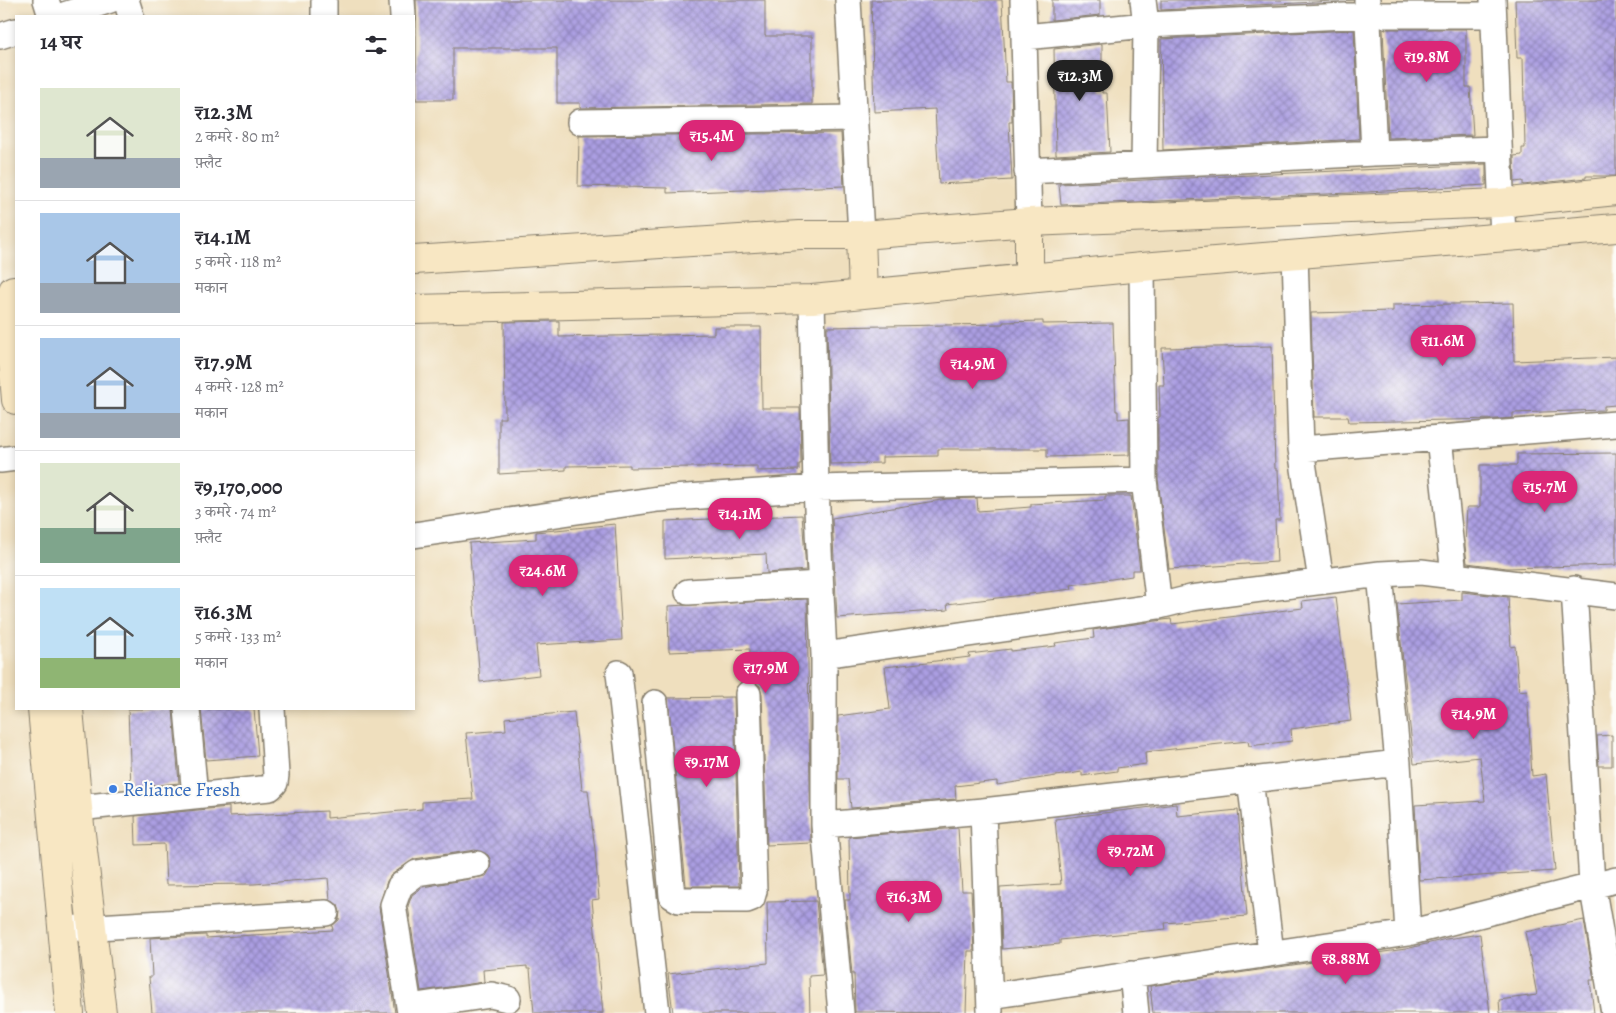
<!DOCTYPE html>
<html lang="hi">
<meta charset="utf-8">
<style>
:root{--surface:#fff;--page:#f7f7f7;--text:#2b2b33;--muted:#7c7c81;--line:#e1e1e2;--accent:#db2777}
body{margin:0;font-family:Alegreya,"Noto Serif Devanagari",serif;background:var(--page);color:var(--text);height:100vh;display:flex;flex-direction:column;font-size:19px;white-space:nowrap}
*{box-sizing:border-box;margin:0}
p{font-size:16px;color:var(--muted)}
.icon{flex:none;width:28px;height:28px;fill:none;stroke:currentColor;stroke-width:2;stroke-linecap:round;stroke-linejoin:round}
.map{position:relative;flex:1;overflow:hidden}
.panel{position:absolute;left:15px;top:15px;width:400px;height:695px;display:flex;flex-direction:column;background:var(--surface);border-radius:0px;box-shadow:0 2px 8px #0003}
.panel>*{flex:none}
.price{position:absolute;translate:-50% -42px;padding:0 11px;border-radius:18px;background:var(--accent);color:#fff;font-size:16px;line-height:32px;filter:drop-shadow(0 1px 2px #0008)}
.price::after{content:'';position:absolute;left:50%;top:30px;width:15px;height:11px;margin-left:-8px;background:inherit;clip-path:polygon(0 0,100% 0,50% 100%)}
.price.on{background:#222;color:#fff}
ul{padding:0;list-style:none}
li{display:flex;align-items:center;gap:15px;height:125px;padding:0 25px}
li+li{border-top:1px solid var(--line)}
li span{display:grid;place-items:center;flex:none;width:140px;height:100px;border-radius:0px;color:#555}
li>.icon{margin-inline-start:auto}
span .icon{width:60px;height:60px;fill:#fffc;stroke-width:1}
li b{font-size:21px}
h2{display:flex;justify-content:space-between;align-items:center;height:60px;padding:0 25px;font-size:21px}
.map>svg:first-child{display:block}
.building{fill:url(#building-cross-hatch)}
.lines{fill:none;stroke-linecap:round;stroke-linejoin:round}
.street-casing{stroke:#867e6d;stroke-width:28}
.secondary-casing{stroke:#867e6d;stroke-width:30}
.street{stroke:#fff;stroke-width:25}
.secondary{stroke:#f8e7c3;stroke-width:28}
.shop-dot{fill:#3f7fe0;stroke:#fdfcf7;stroke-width:2}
.labels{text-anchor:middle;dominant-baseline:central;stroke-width:4;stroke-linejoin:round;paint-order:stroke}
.shop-label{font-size:20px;fill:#366cbe;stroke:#fdfcf7;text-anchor:start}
</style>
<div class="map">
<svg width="1616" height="1013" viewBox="0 0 1616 1013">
<defs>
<pattern id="building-cross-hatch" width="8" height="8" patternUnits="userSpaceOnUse" patternTransform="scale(1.25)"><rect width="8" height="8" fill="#ab9ee2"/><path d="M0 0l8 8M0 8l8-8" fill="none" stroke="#8a80b6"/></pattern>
</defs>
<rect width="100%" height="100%" fill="#fdfcf7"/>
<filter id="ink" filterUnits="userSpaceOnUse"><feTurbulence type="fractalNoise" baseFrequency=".02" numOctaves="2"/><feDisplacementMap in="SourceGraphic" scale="10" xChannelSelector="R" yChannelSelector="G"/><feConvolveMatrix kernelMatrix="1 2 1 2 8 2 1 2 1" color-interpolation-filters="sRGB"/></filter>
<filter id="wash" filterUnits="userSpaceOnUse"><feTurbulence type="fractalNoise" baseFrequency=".0096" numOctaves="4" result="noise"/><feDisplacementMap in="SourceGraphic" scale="20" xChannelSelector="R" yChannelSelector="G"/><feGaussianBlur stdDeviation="1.12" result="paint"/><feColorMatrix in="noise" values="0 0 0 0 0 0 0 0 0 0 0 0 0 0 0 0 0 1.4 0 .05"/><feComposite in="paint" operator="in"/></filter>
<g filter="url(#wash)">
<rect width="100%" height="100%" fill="#efdfbe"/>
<g id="blocks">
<path class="building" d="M416,0H765V36H812V104L580,108V103H557V48H453V100H416Z
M871,0H1002L1006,82H1011L1012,122H1009L1012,180L939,184L935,109L874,112Z
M1052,0H1100V15L1052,20Z
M1161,0H1353L1161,10Z
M1515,0H1616V176H1586V178L1523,185V181L1515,182L1514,156L1522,155V148H1525L1523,58H1517Z
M1383,29H1466V87H1470L1473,135L1388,138Z
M1354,30L1359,139L1163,150L1161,39Z
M1102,44V93H1107L1110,152L1056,155L1054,49Z
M841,133L844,186L667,193V188L578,186L579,136Z
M1486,164V185L1351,193L1061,205L1059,184Z
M1513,303L1514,361L1616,357V405L1604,406V410L1513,413V418L1499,419L1349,422L1348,417H1314L1311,313L1393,311V305Z
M559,321V337L714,334V327H761L762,408H800L801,464H799V470L757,471V466L630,468V465L566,466V470L499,474V418H505L504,322Z
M1043,321V324L1113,323L1116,411H1118V419L1129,418V455L1047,457V449H938V456L882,457V463L830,464L827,327L1003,324V322Z
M1272,346L1275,469H1278L1280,520H1275L1277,562L1169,569L1158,479V417H1160L1159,385H1164L1162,348Z
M1616,453V565L1507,568L1467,563L1465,545L1467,507H1480V465H1517V454Z
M1105,496H1131L1140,570H1132V576L1071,585L1072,589L947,604L948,610L837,618L832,518L947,499L977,498L978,511L1031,507V504L1105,500Z
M802,515L806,570L767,573L766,554L665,559V521Z
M615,524L622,640L536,645L539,675L480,682L469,543L536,539V532Z
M1462,592L1508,597L1511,647L1515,646L1519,691L1527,690L1532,776L1546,774L1555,871L1419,880L1415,805L1485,801L1480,757L1414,764L1397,604L1462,600Z
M1336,597L1351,721L1291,729L1292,741L1249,746L1248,741L1145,752L1146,764L1117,768V771L1082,776V772L997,785V781L955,786L956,799L851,808L848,779H838V716L890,709L885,667L970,657L969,654L1011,649V651L1056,646L1055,643L1094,638L1093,630L1163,620L1171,619L1172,624L1303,608L1302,601Z
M807,599L811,843L767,845L762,694L760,686L750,680V649L669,652L668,606Z
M734,697L739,886H686L668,698Z
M128,709H173L179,783L131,788Z
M201,709H254L258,756L206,760Z
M574,712L582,790H588L595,850L599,899L592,900L603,1013H534L530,969H527V966L483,970L484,982L421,991L408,906L412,895L423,887L486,876L490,869L491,861L488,855L475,850L414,859L391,875L387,881L379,907L395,1013H152L149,977H152L150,938L206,935V938L333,930L332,926L339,920L340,912L338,905L330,900L328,878L254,884L166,885L164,844L136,845L135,816L229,807V816L327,811V818L422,809V802L473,799L466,733L506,730L505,718Z
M1612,735V766H1599L1597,736Z
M1176,804L1177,816L1238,810L1247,916L1165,923L1166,929L1060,940V944L1002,949L1000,888L1061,884L1055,819Z
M958,828L962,891H971L974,951H968L966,1013L855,1012L854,974H852L845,900H850L849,837Z
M816,901L823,975L809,976L810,1013H673L668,974L768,963L767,902Z
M1584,920L1594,980H1590L1594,1013H1500L1499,1000L1537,995L1525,932Z
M1480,934L1490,1013H1153L1150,986L1313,962V964L1377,956V953L1406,949L1446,939Z"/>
</g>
</g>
<g filter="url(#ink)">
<use href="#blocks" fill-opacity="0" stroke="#867e6d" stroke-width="1"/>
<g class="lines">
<g class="street-casing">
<path id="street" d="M46,0L51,16
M126,0L131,16
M324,0V16
M402,0L403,16
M848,0L861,235
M1023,0L1029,222
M1143,0L1146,25L1144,165
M1493,0L1503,238
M61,16L110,0
M0,36L16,31
M1025,37L1146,25L1367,15H1493
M580,122L855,118
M1374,153L1498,149
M1027,171L1374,153L1367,0
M1295,254L1301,449L1321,581
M1142,267L1144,480L1159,606
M812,299L816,488L824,655V825L841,1013
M1439,438L1454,575
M1301,449L1616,424
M0,460L16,458
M414,535L658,499L816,488L1144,480
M1380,574L1398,763L1408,933
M1574,589L1592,884L1614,1013
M688,592L820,584
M824,655L1159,606L1191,598L1380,574L1421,572L1616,596
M619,673L657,1013
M655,703L672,896L679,900H747L752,898L754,891L748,694
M187,709L195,796
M1250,779L1271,953
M78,808L270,788L275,783L276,775L272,709
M824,825L983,811
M64,929L326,913
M1132,974L1136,1013
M990,996L1408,933L1616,880
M409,1007L491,995L508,999
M990,1011L983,811L1398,763
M410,1013L393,905L400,886L417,873L477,864"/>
</g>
<g class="secondary-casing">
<path id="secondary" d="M861,235L863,294
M414,260L800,235H861L1029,222L1500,203L1616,191
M1029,278V222
M16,290H13L8,305L16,400
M414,309L812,299L1142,267L1616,228
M42,709L70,1013
M69,709L78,808L102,1013"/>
</g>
<use href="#street" class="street"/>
<use href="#secondary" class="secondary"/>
</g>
</g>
<circle class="shop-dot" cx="113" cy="789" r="5"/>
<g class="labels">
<g class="shop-label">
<text x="123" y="789">Reliance Fresh</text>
</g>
</g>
</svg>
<b class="price" style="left:1427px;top:83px">₹19.8M</b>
<b class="price on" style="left:1080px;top:102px">₹12.3M</b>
<b class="price" style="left:712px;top:162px">₹15.4M</b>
<b class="price" style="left:1443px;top:367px">₹11.6M</b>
<b class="price" style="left:973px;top:390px">₹14.9M</b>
<b class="price" style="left:1545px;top:513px">₹15.7M</b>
<b class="price" style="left:740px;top:540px">₹14.1M</b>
<b class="price" style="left:543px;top:597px">₹24.6M</b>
<b class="price" style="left:766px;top:694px">₹17.9M</b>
<b class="price" style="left:1474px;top:740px">₹14.9M</b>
<b class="price" style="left:707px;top:788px">₹9.17M</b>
<b class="price" style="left:1131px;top:877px">₹9.72M</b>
<b class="price" style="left:909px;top:923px">₹16.3M</b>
<b class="price" style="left:1346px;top:985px">₹8.88M</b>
<section class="panel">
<h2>14 घर<svg class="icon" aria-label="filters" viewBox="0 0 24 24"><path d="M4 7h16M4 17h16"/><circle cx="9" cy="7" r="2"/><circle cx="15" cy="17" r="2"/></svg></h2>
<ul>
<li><span style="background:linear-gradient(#dfe7d0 70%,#9aa5b1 0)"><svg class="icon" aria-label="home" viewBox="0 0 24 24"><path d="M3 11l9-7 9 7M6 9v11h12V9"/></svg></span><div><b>₹12.3M</b><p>2 कमरे · 80 m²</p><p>फ़्लैट</p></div></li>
<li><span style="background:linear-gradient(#a9c7e8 70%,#9aa5b1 0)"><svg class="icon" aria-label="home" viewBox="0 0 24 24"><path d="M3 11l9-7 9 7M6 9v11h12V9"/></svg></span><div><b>₹14.1M</b><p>5 कमरे · 118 m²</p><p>मकान</p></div></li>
<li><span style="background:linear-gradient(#a9c7e8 75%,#9aa5b1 0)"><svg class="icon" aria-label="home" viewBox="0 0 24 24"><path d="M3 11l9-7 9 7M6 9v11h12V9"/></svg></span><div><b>₹17.9M</b><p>4 कमरे · 128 m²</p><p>मकान</p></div></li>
<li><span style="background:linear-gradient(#dfe7d0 65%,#7fa58c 0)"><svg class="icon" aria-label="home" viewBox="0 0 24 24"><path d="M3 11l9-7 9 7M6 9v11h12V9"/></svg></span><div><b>₹9,170,000</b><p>3 कमरे · 74 m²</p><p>फ़्लैट</p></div></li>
<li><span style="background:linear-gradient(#bfe0f5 70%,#8fb573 0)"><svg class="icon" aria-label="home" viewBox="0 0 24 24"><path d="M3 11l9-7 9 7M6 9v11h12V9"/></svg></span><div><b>₹16.3M</b><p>5 कमरे · 133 m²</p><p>मकान</p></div></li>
</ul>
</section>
</div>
